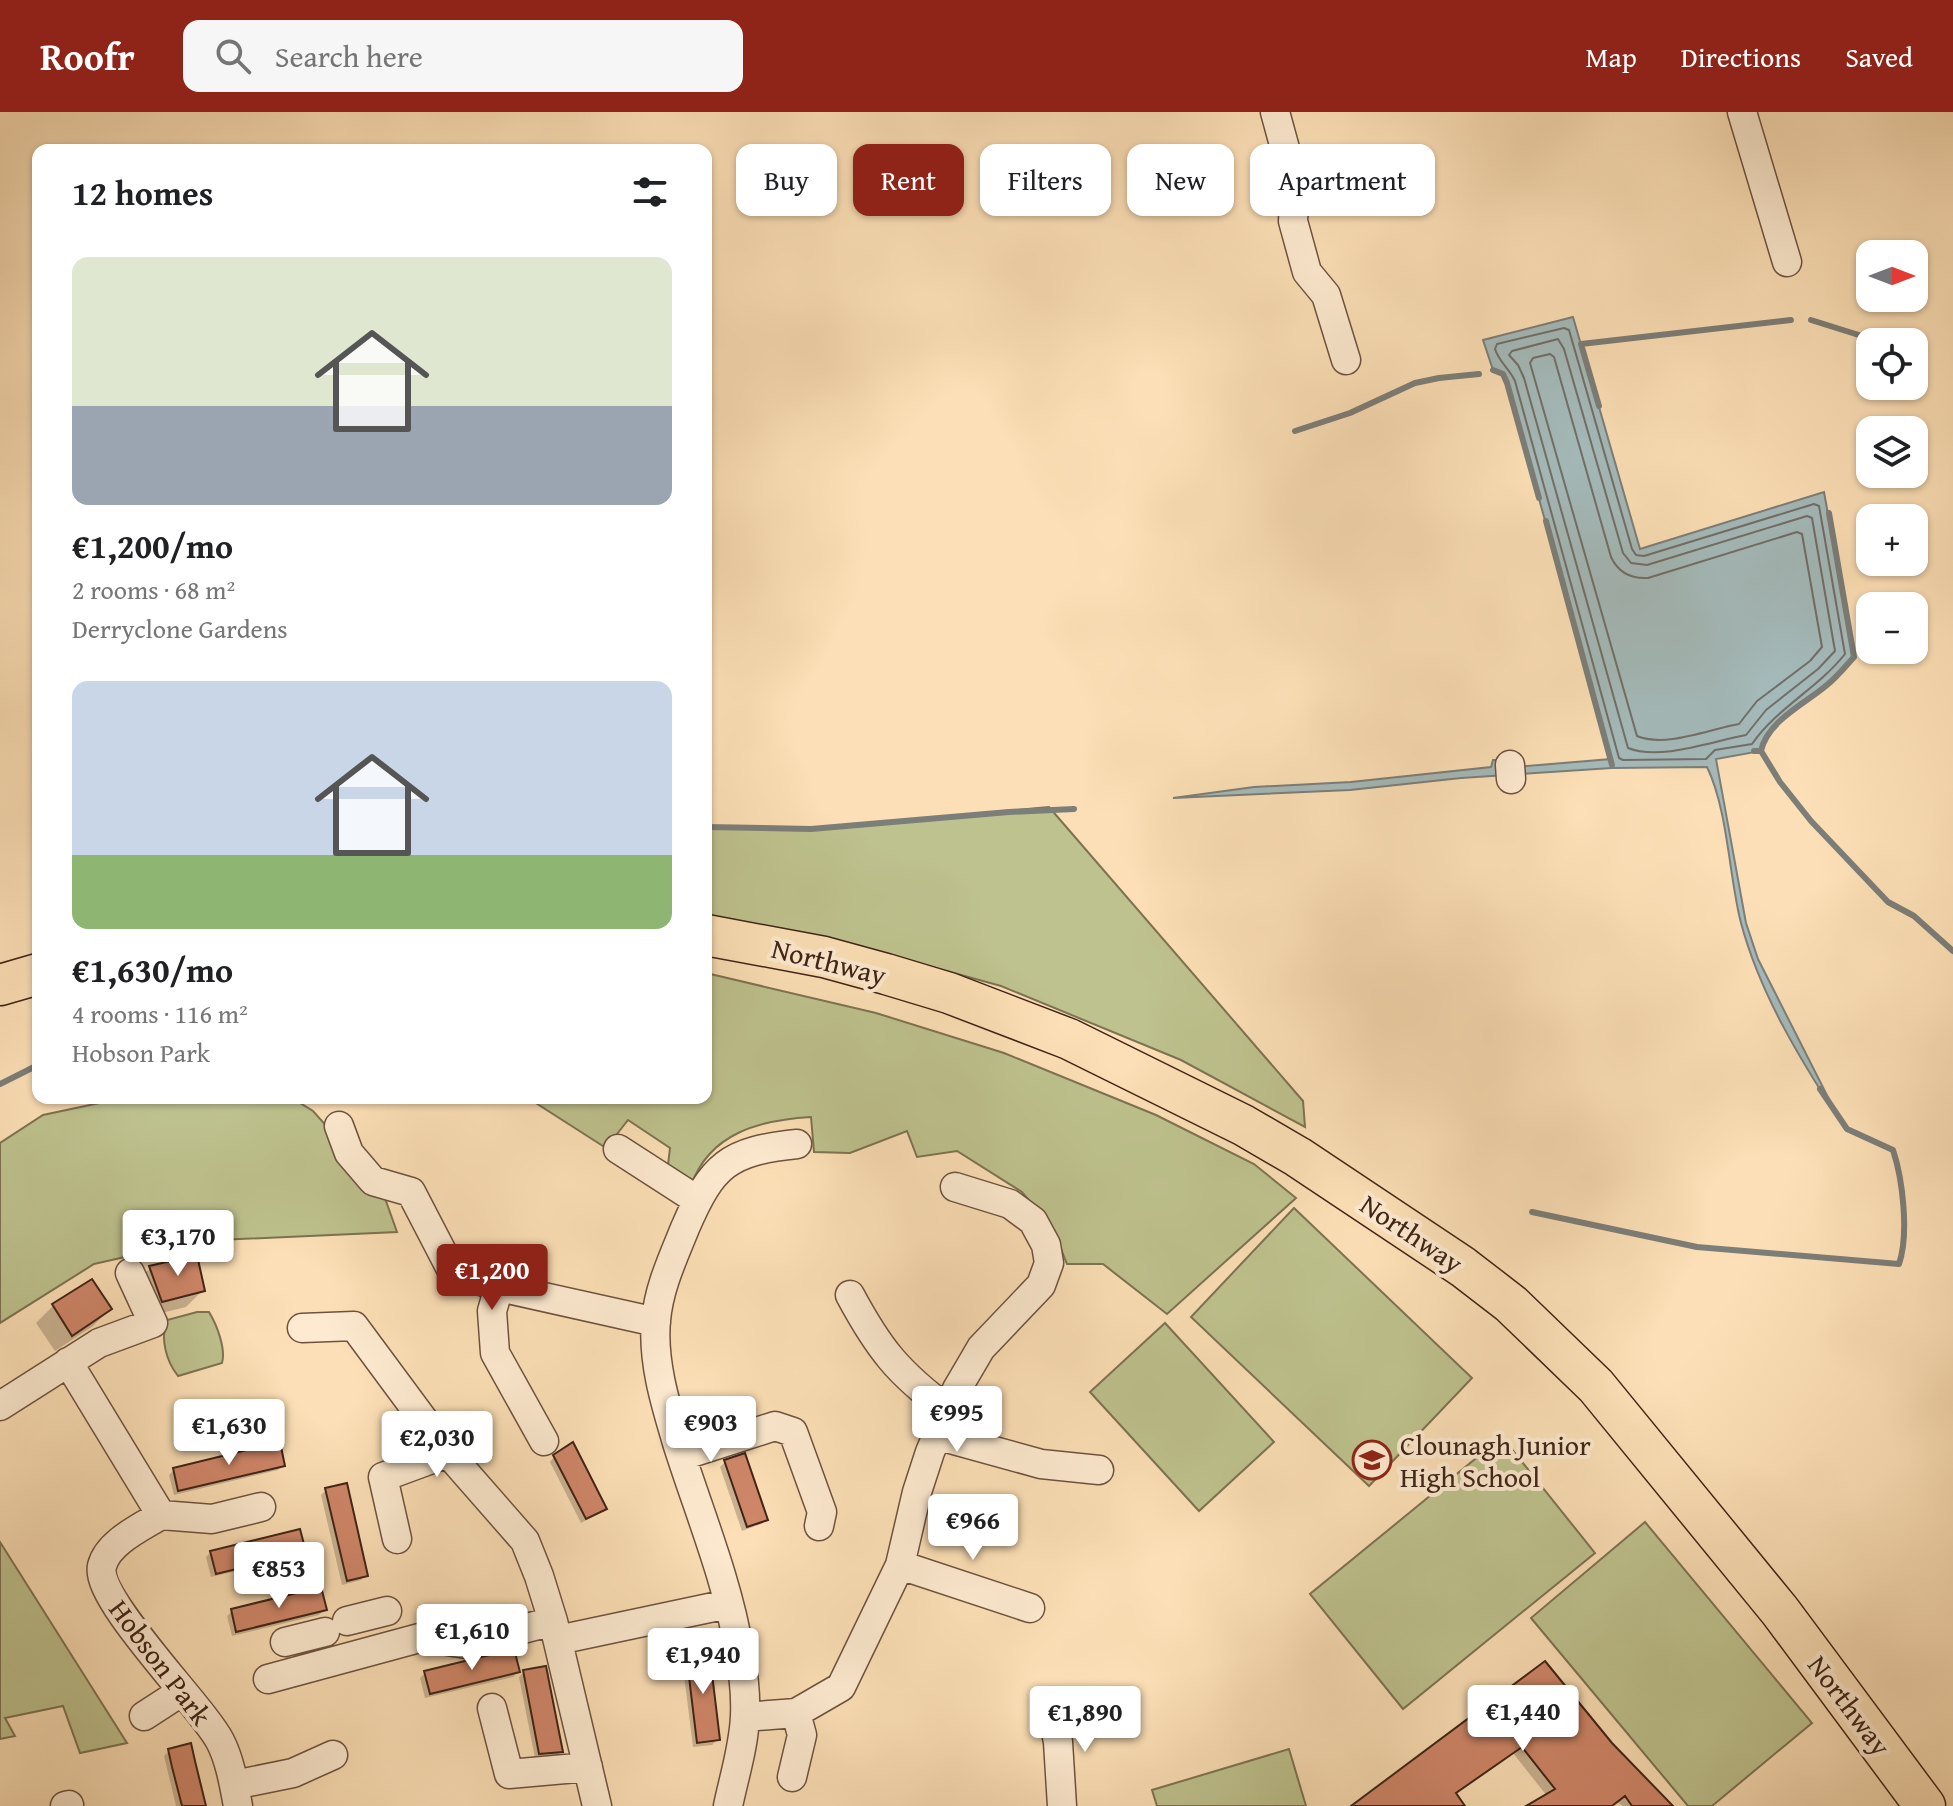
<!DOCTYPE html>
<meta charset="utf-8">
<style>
:root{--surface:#fff;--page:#f6f6f6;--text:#202124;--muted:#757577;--accent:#8f2418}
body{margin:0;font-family:"Gentium Book Plus",serif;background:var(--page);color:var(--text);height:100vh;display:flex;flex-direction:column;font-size:30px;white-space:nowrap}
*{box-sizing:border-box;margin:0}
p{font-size:26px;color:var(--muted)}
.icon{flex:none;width:44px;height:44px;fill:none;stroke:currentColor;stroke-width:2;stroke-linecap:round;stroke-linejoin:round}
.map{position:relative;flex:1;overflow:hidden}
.sheet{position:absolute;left:32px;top:32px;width:680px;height:960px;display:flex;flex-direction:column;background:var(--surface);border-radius:16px;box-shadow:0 2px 6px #0004}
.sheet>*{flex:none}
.hud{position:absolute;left:736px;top:32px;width:760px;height:72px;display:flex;gap:16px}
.needle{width:52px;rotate:90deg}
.tools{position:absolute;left:1856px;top:128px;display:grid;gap:16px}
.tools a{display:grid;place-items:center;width:72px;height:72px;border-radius:16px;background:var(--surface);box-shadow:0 2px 6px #0004;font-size:40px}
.price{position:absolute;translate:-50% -68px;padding:0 18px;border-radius:8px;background:#fff;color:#222;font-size:26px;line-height:52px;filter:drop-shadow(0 2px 4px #0008)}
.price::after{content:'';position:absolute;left:50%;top:48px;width:24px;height:18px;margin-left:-12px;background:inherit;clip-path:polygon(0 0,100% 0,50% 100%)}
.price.on{background:var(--accent);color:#fff}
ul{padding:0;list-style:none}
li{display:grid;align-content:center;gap:16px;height:424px;padding:0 40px}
li span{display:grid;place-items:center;height:248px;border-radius:16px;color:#555}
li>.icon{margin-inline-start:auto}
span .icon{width:144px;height:144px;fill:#fffc;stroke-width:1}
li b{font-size:34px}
h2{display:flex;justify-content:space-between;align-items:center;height:96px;padding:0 40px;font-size:34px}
.tag{padding:0 28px;border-radius:16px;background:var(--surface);box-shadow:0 2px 6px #0004;font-size:28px;line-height:72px}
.tag.on{background:var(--accent);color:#fff}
header{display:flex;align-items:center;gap:48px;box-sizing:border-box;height:112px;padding:0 40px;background:var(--accent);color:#fff}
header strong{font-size:38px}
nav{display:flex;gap:44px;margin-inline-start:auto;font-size:28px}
.search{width:560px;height:72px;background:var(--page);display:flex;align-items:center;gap:20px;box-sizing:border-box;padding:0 28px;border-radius:16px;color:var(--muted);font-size:30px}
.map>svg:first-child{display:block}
.green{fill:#bec28e;stroke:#7e7252;stroke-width:2}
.water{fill:#a4baba;stroke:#7c7e79;stroke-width:2}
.shadow{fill:#0003}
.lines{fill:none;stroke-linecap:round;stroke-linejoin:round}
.shore{stroke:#726e68;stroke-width:2}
.stream{stroke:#7c7e79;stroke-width:6}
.building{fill:#cf8669;stroke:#3f2317;stroke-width:2}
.minor-casing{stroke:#6e523f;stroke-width:31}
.highway-casing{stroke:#3f2317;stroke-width:43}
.minor{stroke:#fdead0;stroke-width:28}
.highway{stroke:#fcdfb6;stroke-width:40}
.labels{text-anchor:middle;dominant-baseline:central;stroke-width:8;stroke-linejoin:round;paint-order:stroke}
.street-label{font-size:28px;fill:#3f2317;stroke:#fdead0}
.poi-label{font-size:28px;fill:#3f2317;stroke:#fdead0;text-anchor:start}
</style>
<header>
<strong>Roofr</strong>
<div class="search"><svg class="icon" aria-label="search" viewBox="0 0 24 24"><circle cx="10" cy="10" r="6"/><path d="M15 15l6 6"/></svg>Search here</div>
<nav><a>Map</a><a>Directions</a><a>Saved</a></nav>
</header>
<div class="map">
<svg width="1953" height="1694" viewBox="0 0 1953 1694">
<rect width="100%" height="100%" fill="#fcdfb6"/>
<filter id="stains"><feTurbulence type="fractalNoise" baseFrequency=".0025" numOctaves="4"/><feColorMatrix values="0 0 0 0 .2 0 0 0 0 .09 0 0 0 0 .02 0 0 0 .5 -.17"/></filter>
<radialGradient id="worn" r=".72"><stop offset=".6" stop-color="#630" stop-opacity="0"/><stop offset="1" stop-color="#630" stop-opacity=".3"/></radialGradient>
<path class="green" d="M1049,695L1303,989L1305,1015L1181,948L1001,874L823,825L706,804V715L811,717Z
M706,861L876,901L1004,941L1156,1003L1254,1052L1296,1086L1167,1202L1103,1152H1067L1053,1117L1022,1080L957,1039L917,1045L907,1019L850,1041L814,1040L811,1005C760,1008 709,1021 691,1074L667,1061L670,1036L628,1008L606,1036L528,986H706Z
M123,986H292L313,999L381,1075L397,1120L196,1129L94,1152L0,1211V1031L43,1003Z
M1294,1096L1472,1266L1369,1374L1191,1205Z
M197,1200H209C217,1213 226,1237 222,1251L178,1264C166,1249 160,1226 167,1208Z
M1165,1211L1274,1330L1199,1399L1090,1280Z
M1502,1325L1595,1441L1403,1597L1310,1482Z
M1645,1410L1812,1611L1712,1694H1688L1531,1506Z
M0,1430L127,1631L80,1641L63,1594L5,1606L15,1624L0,1627Z
M1289,1637L1306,1694H1157L1152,1678Z"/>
<path class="water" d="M1573,205L1640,437L1824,380L1854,545C1845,555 1837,565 1827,573C1806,591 1767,609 1761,639L1716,647L1746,811L1758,847L1840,1009C1800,947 1760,882 1741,811C1729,765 1728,698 1707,655L1612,656L1461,666L1350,678L1173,686L1254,675L1351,670L1491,655L1493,648H1496L1500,654L1515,655L1611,647L1507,271L1503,262L1493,258L1483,228Z"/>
<path class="shadow" d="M150,1156L203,1178L186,1195L145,1205L134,1173Z
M92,1169L110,1197L93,1214L55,1239L36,1211L53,1194Z
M554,1345L604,1396L600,1401L581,1411L550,1350Z
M725,1350L766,1408L761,1412L742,1419L720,1355Z
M283,1353L278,1358L174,1383L169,1363L174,1358Z
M326,1378L366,1463L361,1468L342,1473L321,1383Z
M303,1439L298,1444L211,1465L206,1445L211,1440Z
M324,1498L319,1503L232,1524L227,1504L232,1499Z
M687,1542L717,1628L712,1633L693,1635L682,1547Z
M1545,1551L1610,1633L1670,1694H1623L1617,1690L1611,1694H1533L1547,1684L1513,1641L1454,1682L1463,1694H1354Z
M518,1560L513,1565L425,1586L420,1566L425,1561Z
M524,1560L561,1640L556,1644L535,1646L519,1565Z
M169,1639L204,1694H176L164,1644Z"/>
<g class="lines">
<path class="shore" d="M1564,216L1569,218L1632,437L1636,443L1644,444L1814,392L1819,394L1845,542C1817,577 1778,595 1752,632L1715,638L1706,647L1623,648L1619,646L1515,269C1509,256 1499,250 1495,237L1497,232Z
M1558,227L1564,237L1623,441L1631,451L1647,453L1807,404L1812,406L1835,539L1818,557L1766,598L1746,623C1713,629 1660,649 1628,636L1524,266L1518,253L1509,243L1512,239Z
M1550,242L1554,245L1611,445C1618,460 1630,467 1648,466L1797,420L1802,422L1822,535L1810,549L1757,589L1739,612C1709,617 1666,636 1637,624L1530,251L1533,246Z"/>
<path class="stream" d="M1811,208L1881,230
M1493,258L1503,262L1507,271L1539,386
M1599,294L1581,232L1791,208
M1295,319L1350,301L1415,271L1439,266L1479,262
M1546,409L1612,653
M1754,639H1761L1780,670L1811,709L1888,790L1914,804L1953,839
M1761,639C1767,609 1806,591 1827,573C1837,565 1845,555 1854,545L1829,401
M706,715L811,717L1009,700L1074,697
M0,972L38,953
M1532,1100L1697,1135L1899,1152C1909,1123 1903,1068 1893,1038L1847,1017L1820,977"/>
</g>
<path class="building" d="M197,1143L205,1179L162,1190L149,1154Z
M92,1167L112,1197L72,1224L52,1192Z
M280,1330L285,1354L178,1379L173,1356Z
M573,1330L607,1397L586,1407L553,1343Z
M745,1341L768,1408L747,1415L724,1348Z
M347,1371L368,1464L347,1469L325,1376Z
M300,1417L306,1440L216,1462L210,1439Z
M321,1475L327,1498L236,1520L231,1497Z
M514,1537L520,1560L430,1582L424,1559Z
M709,1537L720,1628L697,1631L686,1540Z
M1545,1549L1612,1631L1673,1694H1632L1625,1684L1612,1694H1526L1555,1677L1522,1635L1456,1681L1465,1694H1351Z
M546,1554L563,1640L539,1642L523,1558Z
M191,1631L195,1649L206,1694H182L172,1655L168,1637Z"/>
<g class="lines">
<g class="minor-casing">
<path id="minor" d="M1275,0L1295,73L1293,109L1307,160L1326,183L1346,248
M1742,0L1787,150
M1510,653L1511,667
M339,1014L349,1041L373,1069L411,1080L452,1159L499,1175L656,1210
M618,1037L697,1088
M499,1175L492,1199L495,1241L544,1329
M850,1183C879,1237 898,1261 948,1298
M302,1216L354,1214L448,1341L525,1429L539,1464L553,1509L597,1694
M68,1250L161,1403C142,1415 108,1430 102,1454C94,1487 202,1594 220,1629C230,1648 234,1673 238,1694
M0,1294L99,1231L153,1211L130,1161
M936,1323L1041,1352L1099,1358
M682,1344L775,1314L793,1320L822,1400L819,1414
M161,1403L212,1407L261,1395
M397,1427L383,1365L448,1341
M900,1453L1030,1496
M347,1509L387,1499
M558,1528L728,1492
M285,1530L325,1520
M268,1567L423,1525L466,1532L553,1509
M1051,1595L1058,1630L1062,1694
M492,1596L509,1662L588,1655
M144,1604L181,1580
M745,1605L796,1601L841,1575L900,1453L917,1380L930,1340L957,1277L981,1236L1041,1173L1049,1151L1046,1133L1033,1109L1010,1092L955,1075
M792,1665L802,1623L796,1601
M234,1673L293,1661L333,1643
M65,1694L69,1693
M728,1694C734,1665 744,1634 745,1604C746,1583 743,1558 739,1538C728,1470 699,1400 678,1334C666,1294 652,1250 656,1208C659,1175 673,1146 685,1116C712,1053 728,1039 797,1032"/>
</g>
<g class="highway-casing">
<path id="highway" d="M706,823L824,845L886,862L949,881L1069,927L1243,1013L1298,1045L1463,1155L1511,1192L1596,1274L1780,1499L1925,1694
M0,873L38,862"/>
</g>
<use href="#minor" class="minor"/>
<use href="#highway" class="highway"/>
</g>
<defs>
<g id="school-ring" transform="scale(2)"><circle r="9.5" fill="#fdead0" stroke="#8f2418" stroke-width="1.5"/><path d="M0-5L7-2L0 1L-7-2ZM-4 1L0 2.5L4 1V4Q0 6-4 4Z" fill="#8f2418"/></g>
</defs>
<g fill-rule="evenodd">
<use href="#school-ring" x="1372" y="1348"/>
</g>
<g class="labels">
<g class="street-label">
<text transform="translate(829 849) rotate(14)">Northway</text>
<text transform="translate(1412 1121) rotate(34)">Northway</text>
<text transform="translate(161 1550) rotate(53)">Hobson Park</text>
<text transform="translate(1850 1593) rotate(53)">Northway</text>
</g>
<g class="poi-label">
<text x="1400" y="1332">Clounagh Junior<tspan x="1400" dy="32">High School</tspan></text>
</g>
</g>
<rect width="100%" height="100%" filter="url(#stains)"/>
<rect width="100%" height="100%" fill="url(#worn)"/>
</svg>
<div class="tools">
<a><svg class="needle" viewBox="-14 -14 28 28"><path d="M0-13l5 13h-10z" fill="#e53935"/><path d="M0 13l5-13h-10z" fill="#757577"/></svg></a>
<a><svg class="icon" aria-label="locate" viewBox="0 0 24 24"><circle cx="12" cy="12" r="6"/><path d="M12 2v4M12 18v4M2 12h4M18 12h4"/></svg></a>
<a><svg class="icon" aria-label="layers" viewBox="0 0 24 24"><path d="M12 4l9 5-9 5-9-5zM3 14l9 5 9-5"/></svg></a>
<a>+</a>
<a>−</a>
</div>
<b class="price" style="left:178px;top:1166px">€3,170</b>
<b class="price on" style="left:492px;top:1200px">€1,200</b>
<b class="price" style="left:957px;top:1342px">€995</b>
<b class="price" style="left:711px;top:1352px">€903</b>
<b class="price" style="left:229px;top:1355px">€1,630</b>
<b class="price" style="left:437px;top:1367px">€2,030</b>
<b class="price" style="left:973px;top:1450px">€966</b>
<b class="price" style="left:279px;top:1498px">€853</b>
<b class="price" style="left:472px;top:1560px">€1,610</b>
<b class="price" style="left:703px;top:1584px">€1,940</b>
<b class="price" style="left:1523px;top:1641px">€1,440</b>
<b class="price" style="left:1085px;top:1642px">€1,890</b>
<div class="hud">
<a class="tag">Buy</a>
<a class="tag on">Rent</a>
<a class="tag">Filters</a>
<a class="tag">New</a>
<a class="tag">Apartment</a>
</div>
<section class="sheet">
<h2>12 homes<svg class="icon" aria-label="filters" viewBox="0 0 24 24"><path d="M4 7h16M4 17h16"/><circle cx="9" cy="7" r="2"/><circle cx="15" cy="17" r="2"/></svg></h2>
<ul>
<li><span style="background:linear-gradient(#dfe7d0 60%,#9aa5b1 0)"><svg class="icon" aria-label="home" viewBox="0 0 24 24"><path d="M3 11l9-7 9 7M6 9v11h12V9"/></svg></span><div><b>€1,200/mo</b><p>2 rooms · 68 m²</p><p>Derryclone Gardens</p></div></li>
<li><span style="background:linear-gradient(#c9d6e8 70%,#8fb573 0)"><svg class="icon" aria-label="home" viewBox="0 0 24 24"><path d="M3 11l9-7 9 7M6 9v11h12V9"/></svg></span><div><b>€1,630/mo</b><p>4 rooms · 116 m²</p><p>Hobson Park</p></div></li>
</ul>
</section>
</div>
